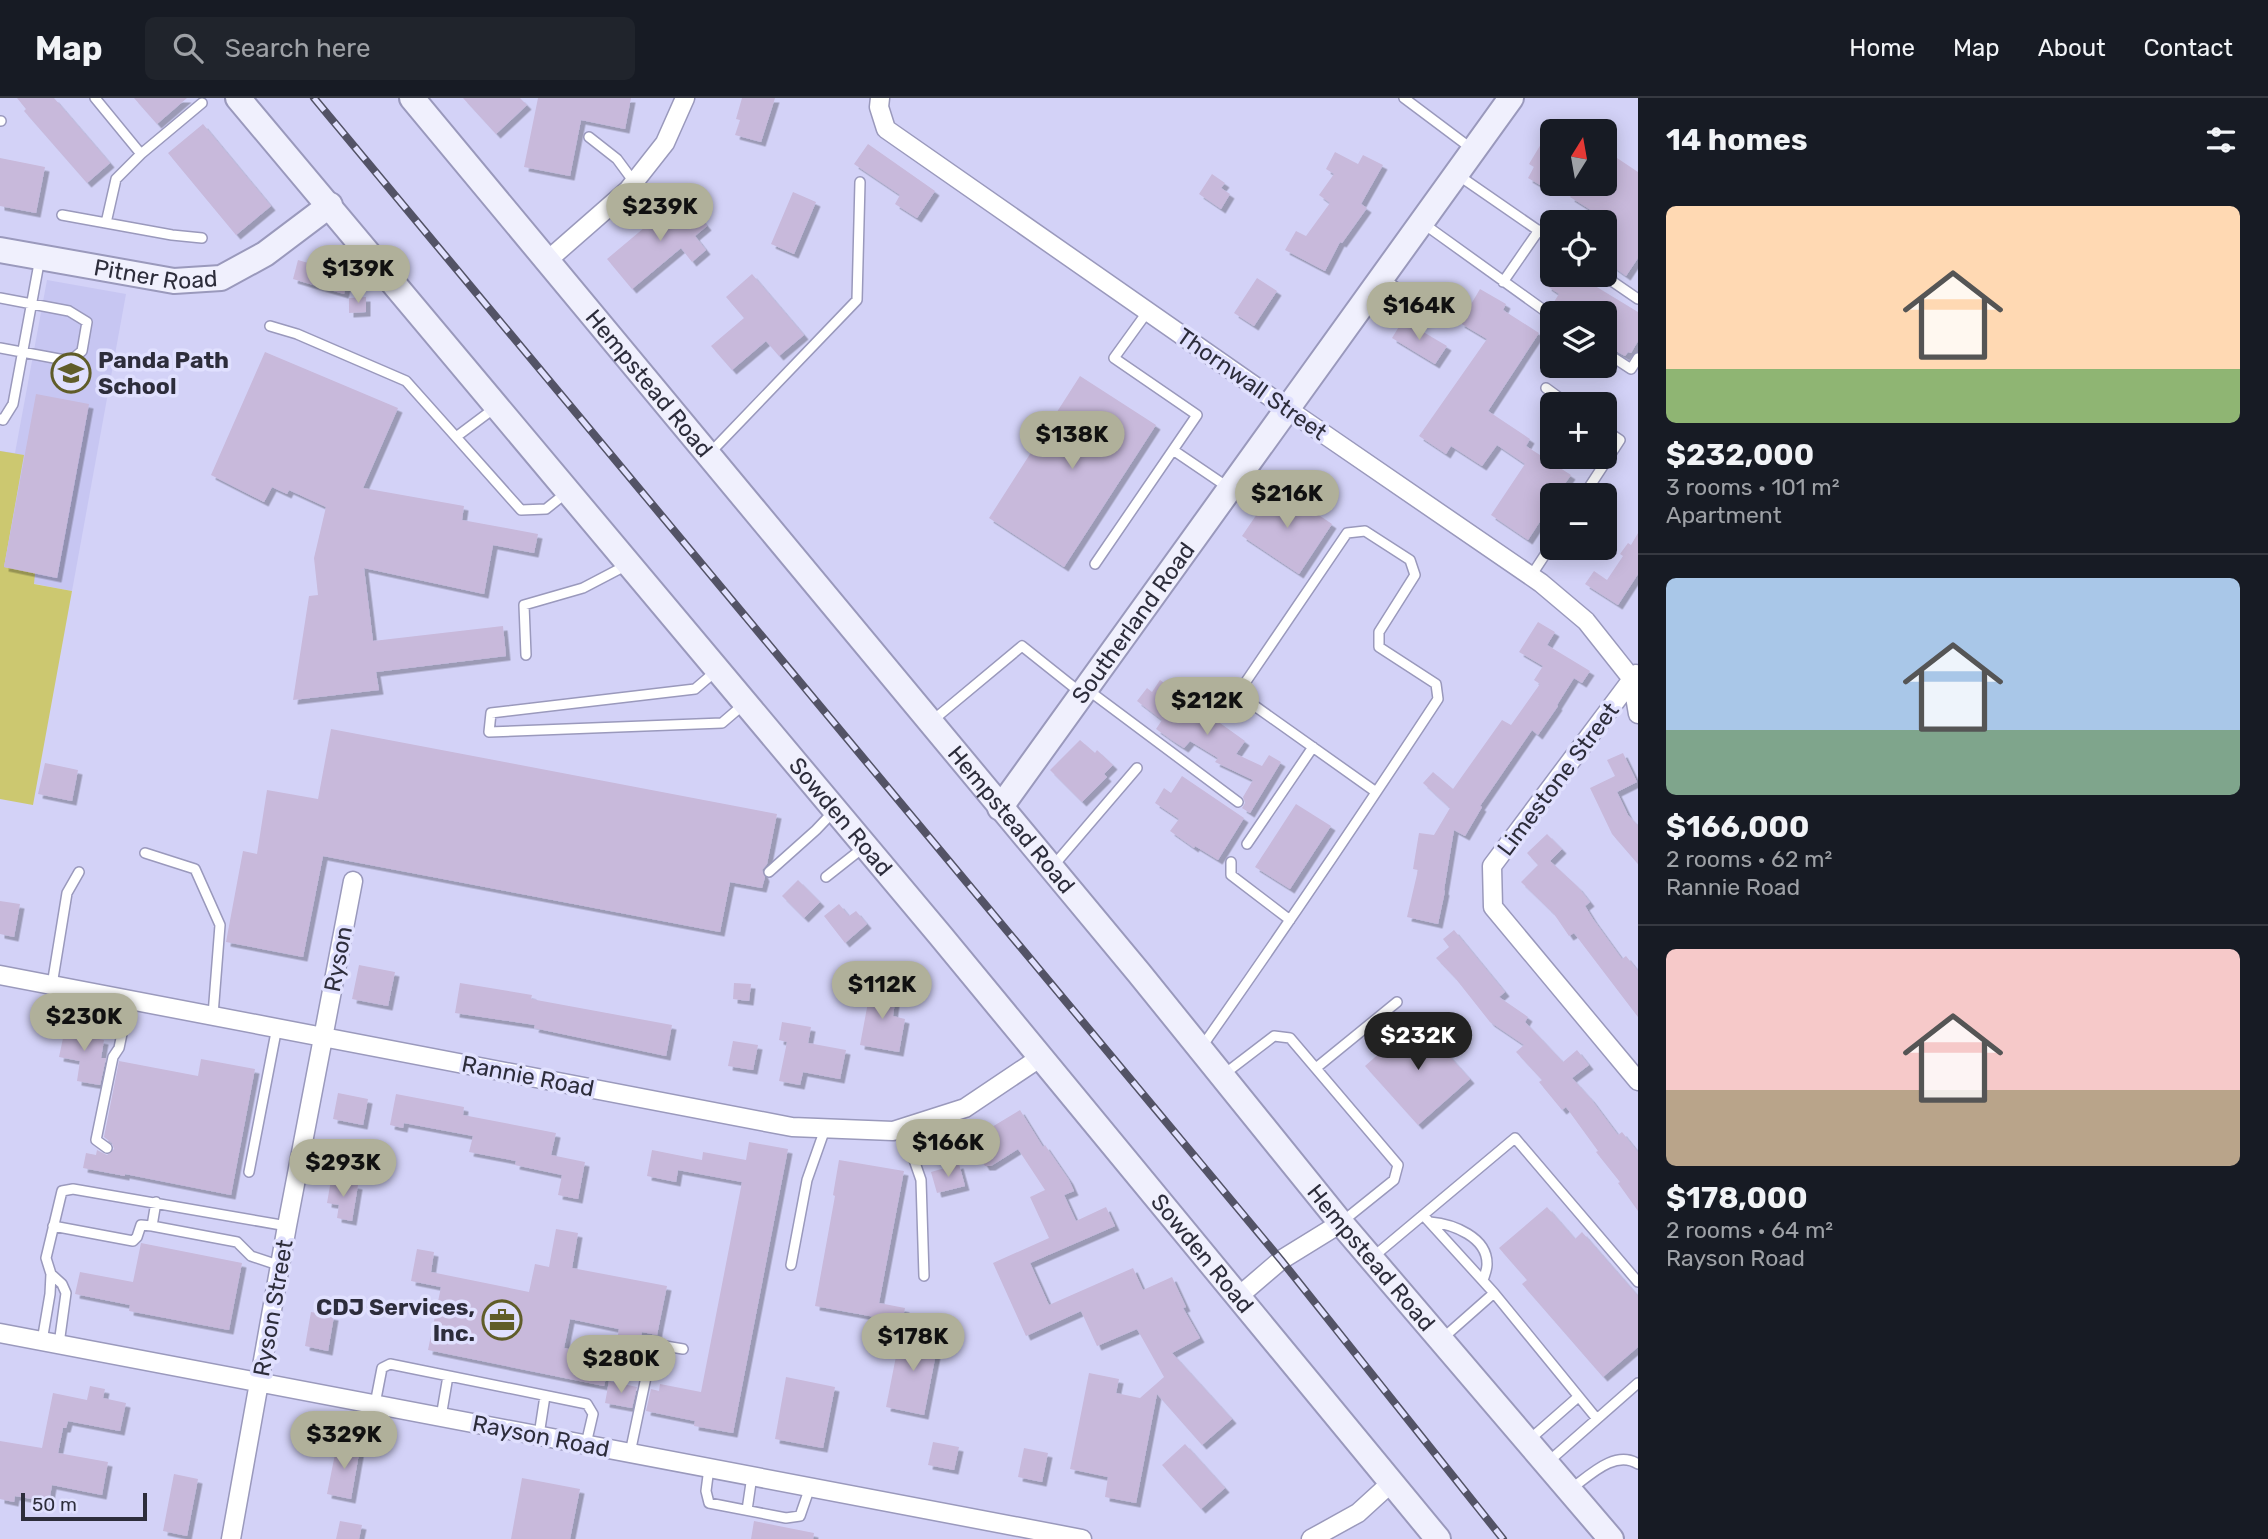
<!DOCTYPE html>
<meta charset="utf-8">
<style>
:root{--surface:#171b24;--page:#20242c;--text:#f1f3f6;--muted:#9ea1a6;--line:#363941;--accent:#b0b09a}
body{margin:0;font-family:Rubik,sans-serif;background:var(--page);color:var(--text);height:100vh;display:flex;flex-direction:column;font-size:26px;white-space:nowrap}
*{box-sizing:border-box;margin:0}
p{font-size:23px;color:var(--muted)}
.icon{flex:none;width:38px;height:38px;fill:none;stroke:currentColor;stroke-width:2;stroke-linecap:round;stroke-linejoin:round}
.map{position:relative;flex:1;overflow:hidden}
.details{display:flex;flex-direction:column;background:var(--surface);width:630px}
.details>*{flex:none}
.needle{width:46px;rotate:11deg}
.buttons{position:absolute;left:1540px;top:21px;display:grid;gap:14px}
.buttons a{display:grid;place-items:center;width:77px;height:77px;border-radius:10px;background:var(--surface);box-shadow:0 4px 18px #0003;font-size:35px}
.scale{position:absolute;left:21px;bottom:18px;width:126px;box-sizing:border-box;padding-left:7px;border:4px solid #2d2d3b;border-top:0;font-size:19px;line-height:24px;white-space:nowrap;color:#2d2d3b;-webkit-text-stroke:5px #e0e0fe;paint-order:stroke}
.price{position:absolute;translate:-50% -60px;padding:0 16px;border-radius:24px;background:var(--accent);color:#111;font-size:23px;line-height:46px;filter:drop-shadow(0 2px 4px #0008)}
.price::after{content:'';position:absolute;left:50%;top:42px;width:21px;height:16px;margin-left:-10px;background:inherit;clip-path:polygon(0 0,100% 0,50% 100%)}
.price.current{background:#222;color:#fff}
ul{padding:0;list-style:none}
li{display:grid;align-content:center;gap:14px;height:371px;padding:0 28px}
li+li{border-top:2px solid var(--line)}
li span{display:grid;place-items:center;height:217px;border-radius:10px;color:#555}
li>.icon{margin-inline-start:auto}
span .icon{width:126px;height:126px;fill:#fffc;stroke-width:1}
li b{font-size:30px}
h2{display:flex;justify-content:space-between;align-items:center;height:84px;padding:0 28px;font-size:30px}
header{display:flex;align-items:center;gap:42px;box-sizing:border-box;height:98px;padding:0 35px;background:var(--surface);border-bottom:2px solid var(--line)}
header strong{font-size:33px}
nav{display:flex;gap:38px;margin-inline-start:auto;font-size:24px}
.search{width:490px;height:63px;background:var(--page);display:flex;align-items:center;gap:18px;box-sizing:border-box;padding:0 24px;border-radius:10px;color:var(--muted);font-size:26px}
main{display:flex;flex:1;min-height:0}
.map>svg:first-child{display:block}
.built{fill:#c7c6f2}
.green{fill:#ccc870}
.building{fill:#c8b9db;filter:url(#shadow)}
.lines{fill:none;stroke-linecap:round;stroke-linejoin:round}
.lane-casing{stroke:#9a99bc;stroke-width:12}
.street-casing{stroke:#9a99bc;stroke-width:21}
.secondary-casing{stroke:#9a99bc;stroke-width:28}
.lane{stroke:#fff;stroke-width:9}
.street{stroke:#fff;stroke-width:18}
.secondary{stroke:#f0f0fd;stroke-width:24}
.rail-casing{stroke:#535366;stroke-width:8}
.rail{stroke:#e0e0fe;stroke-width:5;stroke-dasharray:16;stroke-linecap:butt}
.labels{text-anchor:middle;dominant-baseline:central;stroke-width:7;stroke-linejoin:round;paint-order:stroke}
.street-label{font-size:23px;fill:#2d2d3b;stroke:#e0e0fe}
.poi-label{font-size:23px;font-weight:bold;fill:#2d2d3b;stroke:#e0e0fe;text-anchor:start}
</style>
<header>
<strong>Map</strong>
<div class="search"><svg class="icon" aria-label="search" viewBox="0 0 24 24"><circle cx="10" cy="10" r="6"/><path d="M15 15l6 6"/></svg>Search here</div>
<nav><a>Home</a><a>Map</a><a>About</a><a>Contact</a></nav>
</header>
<main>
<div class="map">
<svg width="1638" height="1441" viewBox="0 0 1638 1441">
<defs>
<filter id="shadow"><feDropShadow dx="4.5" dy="4.5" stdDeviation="0" flood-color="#0004"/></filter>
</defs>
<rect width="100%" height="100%" fill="#d3d2f7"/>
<path class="built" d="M47,182L126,196L72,493L0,479V353L15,355Z"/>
<path class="green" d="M0,353L24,357L4,469L35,475L34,486L72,493L33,707L0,701Z"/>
<path class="building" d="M17,0H54L110,65L87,85L24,13L26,11Z
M134,0H187L157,26Z
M463,0H520L527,7L496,36Z
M538,0H631L625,31L581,22L570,78L524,69Z
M742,0H775L761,44L735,37L740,22L736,21Z
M203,26L271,108L236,137L168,55Z
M868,46L935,93L917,120L895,106L900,97L854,66Z
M1541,46L1552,53V66L1540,87L1528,80L1534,69L1529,66Z
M1605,52L1638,74V160L1626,178L1605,163V121L1570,99L1578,86H1605Z
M1335,54L1358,66L1363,57L1383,67L1361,106L1367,110L1342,145L1340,144L1325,173L1285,152L1296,133L1306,138L1330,105L1319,97L1334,76L1326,71Z
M0,60L45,69L36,115L0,108Z
M1212,76L1225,85L1221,90L1230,96L1221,111L1199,96Z
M793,94L816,104L794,156L771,146Z
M682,98L707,128L695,138L706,152L692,164L681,150L632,191L607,161Z
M298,162L349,177L344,196L293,181Z
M752,176L804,237L779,258L766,243L732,272L711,248L744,220L726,199Z
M1554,177H1561L1569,182L1573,177H1577L1638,214V243L1631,255L1628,254L1625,258L1605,247V215H1565L1552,207L1559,196L1547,188Z
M1257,180L1277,193L1254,228L1234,215Z
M1480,191L1506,206L1503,212L1539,235L1488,313L1530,341L1526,348L1571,377L1557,397H1552V405L1528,442L1491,417L1525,366L1497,347L1482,368L1451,348L1446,356L1419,338L1487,241L1460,225Z
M366,199V214L349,215V200Z
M1403,222L1447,248L1435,266L1392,240Z
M265,254L398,310L363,390L464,408L462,422L538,436L534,455L493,447L484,496L364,470L373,543L503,528L506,558L376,574L379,592L293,602L309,498L318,497L314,460L326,409L289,392L287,396L272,389L264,404L211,377Z
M1080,278L1156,327L1064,469L989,420Z
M36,296L89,306L57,480L4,469Z
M1276,388L1332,426L1299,476L1242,438Z
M1638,435V476L1618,507L1585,486L1594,473L1607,482L1623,458L1620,456L1628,445L1631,447Z
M1538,524L1555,534L1547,547L1590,573L1582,585L1574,580L1557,607L1558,608L1538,637L1532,632L1480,708L1482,709L1465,738L1454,732L1444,792L1445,793L1438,826L1407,819L1418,772L1413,771L1419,735L1434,737L1450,710L1423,685L1433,674L1453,691L1502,622L1511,627L1540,586L1534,582L1543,568L1519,554Z
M1160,582L1245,643L1236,656L1262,668L1269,657L1281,664L1250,715L1242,710L1245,705L1243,699L1253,682L1215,664L1218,660L1190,643L1184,650L1173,643L1156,631L1162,622L1137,603L1147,590L1152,594Z
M331,631L777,716L767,766L762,772L765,779L762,790L730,784L720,834L323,758L303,859L226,844L243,753L257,756L267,692L318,701Z
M1080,642L1095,655L1097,652L1113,667L1104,676L1107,679L1082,704L1050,672Z
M1623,655L1637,684L1617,694L1628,717L1638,728V766L1612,736L1590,690L1615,678L1607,662Z
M45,665L78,672L72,703L38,696Z
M1182,678L1244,720L1218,762L1195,748L1194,750L1170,733L1179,721L1155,705L1164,690L1171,695Z
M1296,706L1331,728L1290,791L1255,769Z
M1547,736L1562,751L1550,763L1578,789L1590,804L1585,808L1593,821L1622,861L1626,858L1638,873V919L1574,835L1569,838L1554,816L1521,784L1538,767L1527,755Z
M798,782L820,804L804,820L782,798Z
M0,803L20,806L14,839L0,836Z
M839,806L849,818L856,813L867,826L845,845L824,818Z
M1454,832L1505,894L1499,899L1528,919L1525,924L1563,964L1577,952L1589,967L1572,980L1591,1001L1618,1037L1622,1034L1638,1054V1113L1618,1085L1620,1084L1596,1054L1598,1053L1566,1009L1562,1012L1539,984L1542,982L1516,954L1524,947L1490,924L1456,881L1436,860L1449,849L1443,841Z
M359,867L395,874L388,908L352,901Z
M872,883L889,886L886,903L895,904L893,918L905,921L899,954L860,947Z
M460,885L532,897L531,901L672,927L666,958L534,930L535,927L455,915Z
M734,885L751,886L749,903L733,901Z
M1417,922L1470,981L1418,1027L1365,968Z
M782,924L811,929L808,945L846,952L840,981L803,974L800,987L779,983L787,944L779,942Z
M66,926L89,930L88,939L104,942L101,960H106L100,987L77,983L80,963L59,959Z
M733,943L758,947L753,972L728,968Z
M201,961L255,971L231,1097L125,1076V1078L83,1070L86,1055L96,1057L97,1052L107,1057L114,1051L112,1045L104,1039L119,963L198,978Z
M338,995L368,1001L363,1027L333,1021Z
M396,996L464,1009L463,1017L556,1035L551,1057L585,1064L578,1101L558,1097L562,1077L515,1067L516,1063L469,1054L473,1038L404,1025L403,1030L390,1027Z
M1020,1012L1043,1049L1045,1047L1069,1082L1074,1093L1064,1097L1076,1123L1106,1109L1115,1128L1030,1165L1049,1207L1133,1170L1143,1192L1172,1179L1186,1209L1183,1210L1200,1240L1172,1255L1232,1321L1202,1347L1157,1296L1136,1405L1105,1399L1108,1379L1070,1371L1089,1275L1119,1281L1116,1295L1140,1300L1164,1279L1137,1231L1097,1248L1081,1213L1026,1238L993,1165L1049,1140L1030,1099L1045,1092L1018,1051L991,1068H985L972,1046V1041Z
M749,1044L788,1051L733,1335L694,1328L695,1323L646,1313L651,1291L659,1293L660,1286L701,1294L742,1084L678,1072L676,1084L647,1078L652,1052L702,1062L703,1054L746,1062Z
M839,1062L904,1073L879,1205L905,1210L902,1224L815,1208L835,1098L833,1097Z
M959,1066L965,1088L937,1095L931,1074Z
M331,1082L358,1087L352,1123L337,1120L339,1107L327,1105Z
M1547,1109L1575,1141L1582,1134L1638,1198V1249L1603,1279L1522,1186L1527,1182L1499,1150Z
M556,1131L578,1135L572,1170L667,1188L657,1237L642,1234L637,1259L615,1255L619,1231L570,1221L564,1250L611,1260L604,1288L428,1252L441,1189L411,1183L417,1151L434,1154L431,1174L529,1194L535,1166L549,1169Z
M141,1145L242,1165L229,1232L129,1213L130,1207L75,1196L80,1174L133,1184Z
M311,1214L334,1218L328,1253L305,1248Z
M901,1233L939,1240L924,1317L886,1309Z
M786,1279L835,1289L823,1350L775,1341Z
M609,1283L637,1289L632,1310L605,1305Z
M90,1288L105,1291L103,1300L126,1305L120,1333L68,1323L66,1330H63L58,1355L108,1364L102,1397L52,1387L49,1404L15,1398L14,1404L0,1401V1343L42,1350L53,1295L87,1302Z
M933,1344L959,1349L954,1372L928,1367Z
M337,1346L360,1350L351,1401L327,1396Z
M1185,1346L1225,1390L1201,1411L1162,1367Z
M1024,1350L1048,1355L1042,1384L1018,1379Z
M174,1376L198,1381L187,1438L163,1433Z
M522,1380L580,1391L570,1441H511Z
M340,1423L362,1427L359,1441H336Z
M754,1423L814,1435L813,1441H751Z"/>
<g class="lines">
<g class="lane-casing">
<path id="lane" d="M95,0L141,56
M1404,0L1472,51
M0,23H1
M589,39L617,61L634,84
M1458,77L1552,142
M62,117L172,137L202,140
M106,125L116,81L141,56L202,5
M1424,126L1552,218
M1603,177L1638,201
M1384,181L1436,218
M1503,184L1539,132
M0,200L69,213L87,224L82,253L70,263L0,250
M1148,213L1114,260L1197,317L1173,352
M270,228L297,236L406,283L456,339L496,309
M1605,254L1631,271L1638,260
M1546,290L1568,306
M0,321L3,322L13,306L40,160
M456,339L521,412L546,411L566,395
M710,355L857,202L860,84
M1584,397L1620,342L1605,332
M1095,466L1173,352L1229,390
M1531,478L1552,446
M526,557L524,507L583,490L627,467
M716,573L695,591L491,615L489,634L722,625L743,607
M1088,592L1238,704
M932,623L1022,548L1081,595
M1247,746L1313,649
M145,755L195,771L220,827L213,917
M1231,764V777L1290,822
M1054,767L1137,670
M769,774L816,732L834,713
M826,779L864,749
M52,887L67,795L79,774
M1201,950C1282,835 1361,718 1438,601L1436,586L1379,549V534L1415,477L1410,462L1365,433L1347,435L1245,585V601L1376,694
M1316,970L1397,904
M1223,977L1274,938L1290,940L1398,1067L1394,1082L1343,1123
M903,1030L921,1082L924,1178
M107,1050L96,1042L113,959L119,950L129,902
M249,1074L277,929
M1423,1117L1494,1195L1597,1321
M1430,1124C1453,1126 1488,1139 1487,1167C1487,1172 1484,1178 1483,1183
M53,1128L133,1143L137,1139L141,1127L152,1128L237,1144L251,1158L281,1168
M152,1128L156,1104
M1373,1159L1515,1040L1638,1184
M791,1167L807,1082L825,1031
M51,1176L62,1186L66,1195L59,1246
M1443,1240L1494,1195
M42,1243L50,1196L51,1176L46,1160L62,1093L73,1091L287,1128
M375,1306L382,1270L390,1266L587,1306L593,1316L586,1346
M441,1319L448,1278
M539,1337L545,1298
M1529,1342L1578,1299
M630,1355L653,1246L683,1251
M1548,1364L1638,1285
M709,1370L706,1393L709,1405L786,1420L800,1418L810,1389
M1571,1391C1589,1378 1615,1351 1638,1366
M747,1412L752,1378"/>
</g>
<g class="street-casing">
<path id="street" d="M880,0L879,9L886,31L1289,312L1541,485L1586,523L1632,581L1638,616
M548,162L628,92L665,45L685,0
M1636,576L1492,768L1493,809L1638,983
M0,877L792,1029L893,1033L965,1010L1041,959
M1239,1198L1281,1162L1341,1125
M0,1235L1082,1441
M231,1441L287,1128L353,783
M1311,1441L1358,1415L1392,1384"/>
</g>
<g class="secondary-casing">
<g id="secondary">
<path id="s1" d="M238,0L940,837L1438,1441"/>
<path id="s2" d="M412,0L1139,875L1341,1125L1611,1441"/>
<path id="s3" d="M0,152L174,183L221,180L265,156L330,107"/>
<path id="s4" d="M1000,710L1511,0"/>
</g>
</g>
<use href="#lane" class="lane"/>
<use href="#street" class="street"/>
<use href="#secondary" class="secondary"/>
<g class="rail-casing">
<path id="rail" d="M314,0L1281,1162L1503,1441"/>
</g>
<use href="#rail" class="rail"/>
</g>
<defs>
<g id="school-ring" transform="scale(2.0125)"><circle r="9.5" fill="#e0e0fe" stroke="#605d29" stroke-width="1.5"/><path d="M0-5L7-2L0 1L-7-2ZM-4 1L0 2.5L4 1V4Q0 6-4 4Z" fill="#605d29"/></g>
<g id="office-ring" transform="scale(2.0125)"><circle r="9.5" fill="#e0e0fe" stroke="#605d29" stroke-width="1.5"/><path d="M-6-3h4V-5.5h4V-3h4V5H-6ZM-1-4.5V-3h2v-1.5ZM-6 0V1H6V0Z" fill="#605d29"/></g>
</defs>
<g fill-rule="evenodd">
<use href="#school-ring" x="71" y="275"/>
<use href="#office-ring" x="502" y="1222"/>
</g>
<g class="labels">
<g class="street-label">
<text stroke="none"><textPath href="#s3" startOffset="158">Pitner Road</textPath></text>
<text stroke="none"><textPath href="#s2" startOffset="371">Hempstead Road</textPath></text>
<text transform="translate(1252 286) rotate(35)">Thornwall Street</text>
<text stroke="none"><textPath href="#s4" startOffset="228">Southerland Road</textPath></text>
<text transform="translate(1558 681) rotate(-53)">Limestone Street</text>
<text stroke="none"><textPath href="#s1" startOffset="938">Sowden Road</textPath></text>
<text stroke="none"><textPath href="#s2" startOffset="938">Hempstead Road</textPath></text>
<text transform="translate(338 861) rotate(-79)">Ryson</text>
<text transform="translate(528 978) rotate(11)">Rannie Road</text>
<text stroke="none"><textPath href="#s1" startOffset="1505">Sowden Road</textPath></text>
<text stroke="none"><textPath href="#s2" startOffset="1505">Hempstead Road</textPath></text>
<text transform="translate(273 1210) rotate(-80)">Ryson Street</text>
<text transform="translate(541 1338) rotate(11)">Rayson Road</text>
</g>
<g class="poi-label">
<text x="98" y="262">Panda Path<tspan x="98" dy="26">School</tspan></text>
<text x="475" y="1209" text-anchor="end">CDJ Services,<tspan x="475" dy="26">Inc.</tspan></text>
</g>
</g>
</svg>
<div class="buttons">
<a><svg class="needle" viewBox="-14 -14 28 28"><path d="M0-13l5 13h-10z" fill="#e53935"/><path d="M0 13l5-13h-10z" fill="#9ea1a6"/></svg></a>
<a><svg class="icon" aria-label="locate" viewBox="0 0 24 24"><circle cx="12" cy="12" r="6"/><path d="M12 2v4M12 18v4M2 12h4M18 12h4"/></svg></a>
<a><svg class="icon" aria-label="layers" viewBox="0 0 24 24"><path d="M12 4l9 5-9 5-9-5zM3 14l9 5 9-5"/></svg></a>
<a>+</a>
<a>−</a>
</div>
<div class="scale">50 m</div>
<b class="price" style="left:660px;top:145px">$239K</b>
<b class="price" style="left:358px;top:207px">$139K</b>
<b class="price" style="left:1419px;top:244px">$164K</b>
<b class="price" style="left:1072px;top:373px">$138K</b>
<b class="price" style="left:1287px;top:432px">$216K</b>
<b class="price" style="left:1207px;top:639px">$212K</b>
<b class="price" style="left:882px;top:923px">$112K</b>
<b class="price" style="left:84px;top:955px">$230K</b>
<b class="price current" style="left:1418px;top:974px">$232K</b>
<b class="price" style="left:948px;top:1081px">$166K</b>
<b class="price" style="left:343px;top:1101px">$293K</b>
<b class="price" style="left:913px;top:1275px">$178K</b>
<b class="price" style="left:621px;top:1297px">$280K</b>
<b class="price" style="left:344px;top:1373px">$329K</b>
</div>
<section class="details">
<h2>14 homes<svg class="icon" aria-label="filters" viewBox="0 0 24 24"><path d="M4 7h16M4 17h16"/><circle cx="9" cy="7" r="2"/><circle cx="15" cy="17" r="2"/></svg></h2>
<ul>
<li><span style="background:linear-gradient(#ffd9b3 75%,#8fb573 0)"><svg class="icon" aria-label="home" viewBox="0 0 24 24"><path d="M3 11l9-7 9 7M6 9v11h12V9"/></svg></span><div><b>$232,000</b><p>3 rooms · 101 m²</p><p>Apartment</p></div></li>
<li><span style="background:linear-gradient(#a9c7e8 70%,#7fa58c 0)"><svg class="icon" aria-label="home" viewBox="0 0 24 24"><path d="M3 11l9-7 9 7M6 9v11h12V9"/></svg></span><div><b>$166,000</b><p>2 rooms · 62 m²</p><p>Rannie Road</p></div></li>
<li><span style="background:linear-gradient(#f6c9c9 65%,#b9a48a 0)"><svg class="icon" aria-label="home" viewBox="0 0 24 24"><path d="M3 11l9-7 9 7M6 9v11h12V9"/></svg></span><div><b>$178,000</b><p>2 rooms · 64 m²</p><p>Rayson Road</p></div></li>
</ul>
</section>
</main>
